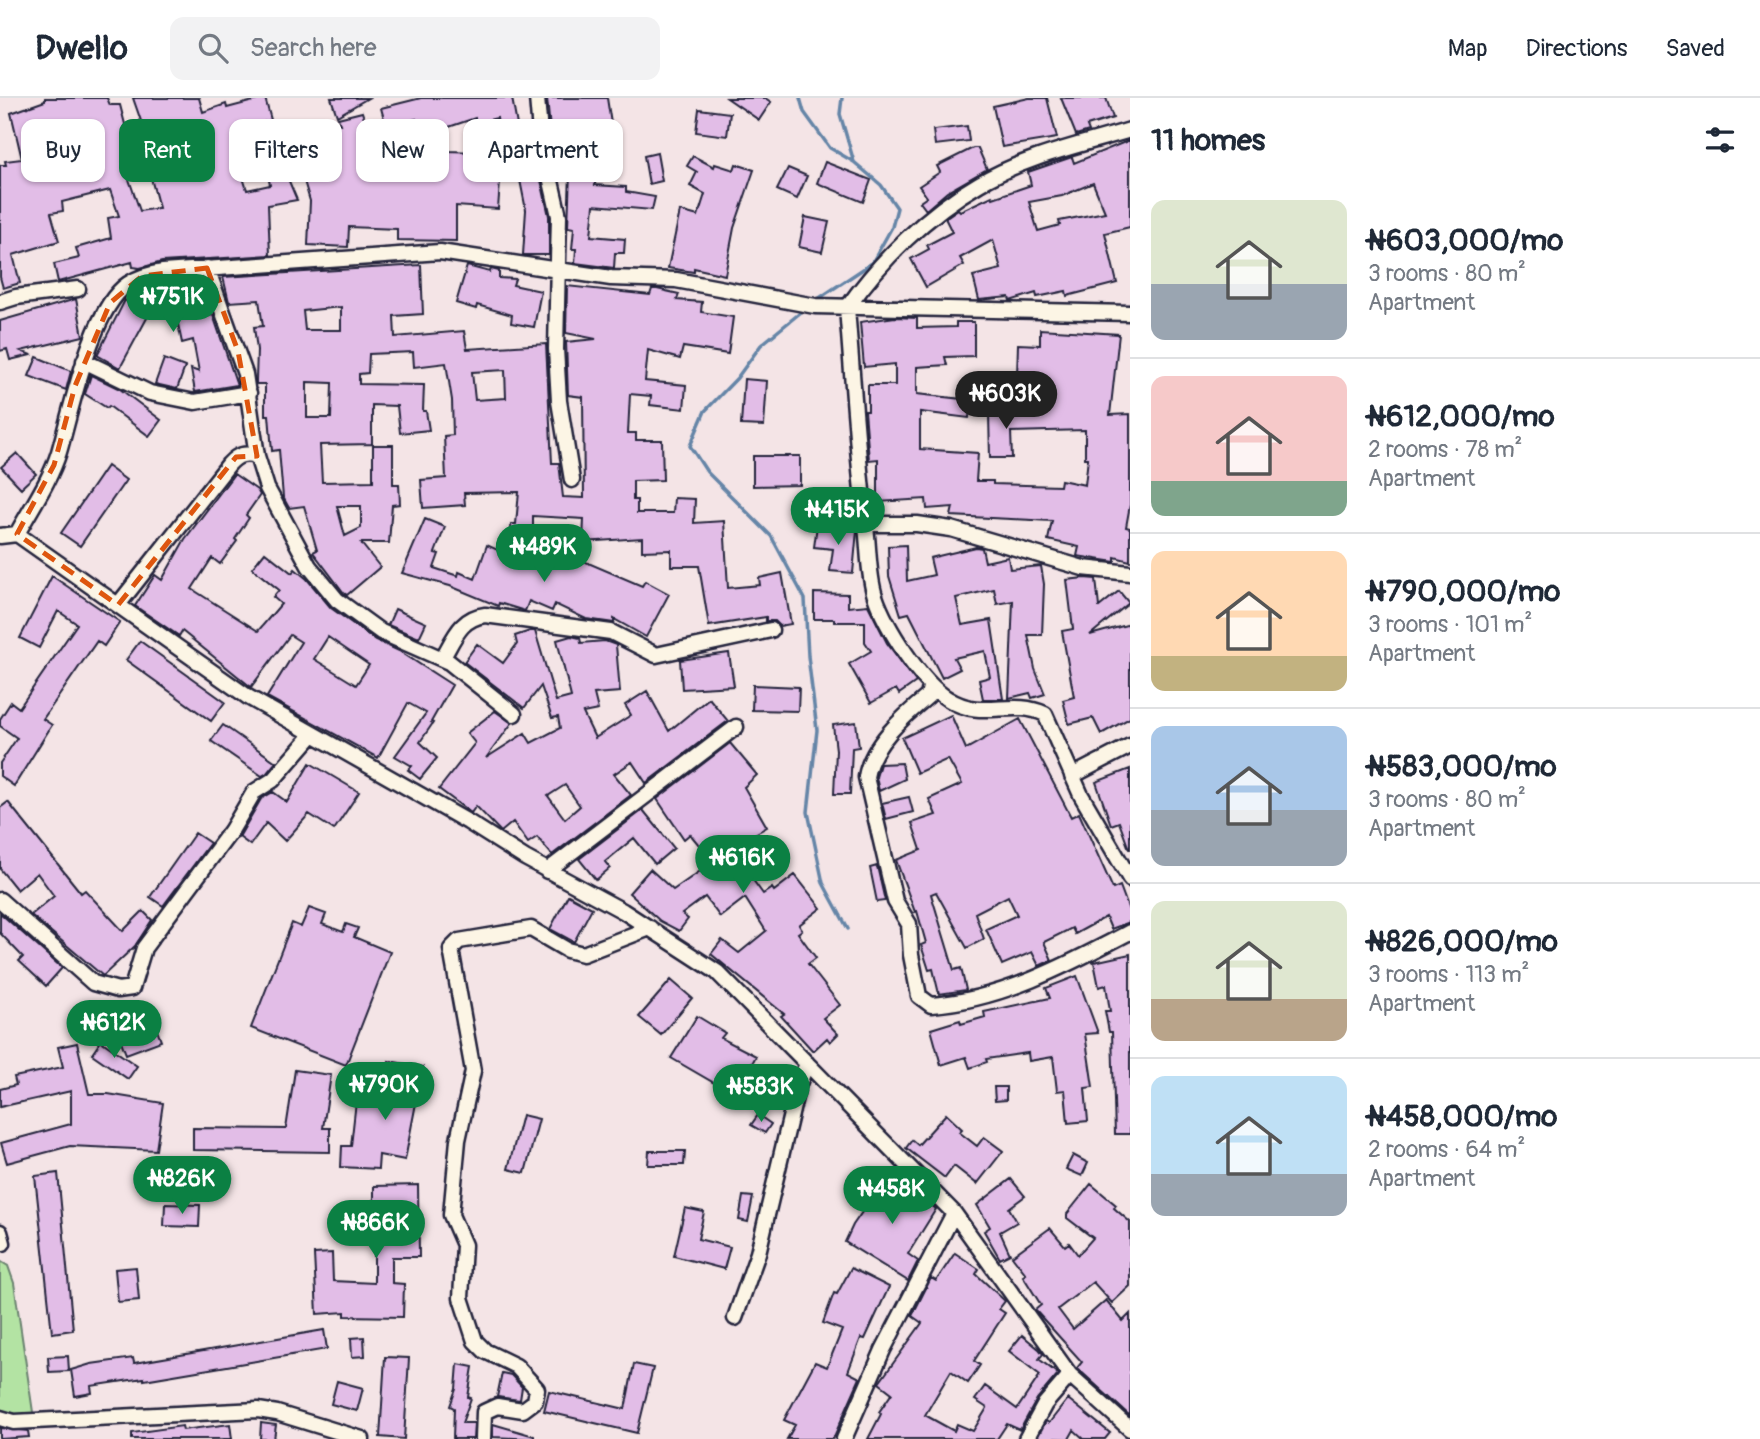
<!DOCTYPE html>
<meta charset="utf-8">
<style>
:root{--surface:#fff;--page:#f2f2f3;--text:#1f2937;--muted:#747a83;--line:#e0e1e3;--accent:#0b8043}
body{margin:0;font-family:Pangolin,sans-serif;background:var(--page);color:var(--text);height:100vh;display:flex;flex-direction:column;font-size:26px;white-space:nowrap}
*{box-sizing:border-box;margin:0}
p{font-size:23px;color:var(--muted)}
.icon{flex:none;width:38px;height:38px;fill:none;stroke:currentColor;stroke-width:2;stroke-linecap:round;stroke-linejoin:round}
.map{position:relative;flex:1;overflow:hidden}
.side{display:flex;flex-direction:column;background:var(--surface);width:630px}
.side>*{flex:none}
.top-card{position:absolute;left:21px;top:21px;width:665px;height:63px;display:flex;gap:14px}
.price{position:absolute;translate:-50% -60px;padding:0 16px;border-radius:24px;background:var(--accent);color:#fff;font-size:23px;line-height:46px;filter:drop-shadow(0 2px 4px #0008)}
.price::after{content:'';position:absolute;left:50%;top:42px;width:21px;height:16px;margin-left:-10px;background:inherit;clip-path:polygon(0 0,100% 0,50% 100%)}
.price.active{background:#222;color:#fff}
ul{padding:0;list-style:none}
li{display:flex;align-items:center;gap:21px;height:175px;padding:0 21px}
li+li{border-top:2px solid var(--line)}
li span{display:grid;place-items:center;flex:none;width:196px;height:140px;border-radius:14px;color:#555}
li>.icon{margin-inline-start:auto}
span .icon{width:84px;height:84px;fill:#fffc;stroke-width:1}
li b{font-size:30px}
h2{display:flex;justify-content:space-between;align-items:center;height:84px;padding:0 21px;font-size:30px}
.pill{padding:0 24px;border-radius:14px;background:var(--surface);box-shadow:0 2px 5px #0004;font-size:24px;line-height:63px}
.pill.active{background:var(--accent);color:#fff}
header{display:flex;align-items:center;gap:42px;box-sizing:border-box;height:98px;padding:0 35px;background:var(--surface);border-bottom:2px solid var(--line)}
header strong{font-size:33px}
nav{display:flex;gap:38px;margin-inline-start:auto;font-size:24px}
.search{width:490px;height:63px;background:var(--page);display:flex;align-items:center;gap:18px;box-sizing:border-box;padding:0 24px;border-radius:14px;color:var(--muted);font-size:26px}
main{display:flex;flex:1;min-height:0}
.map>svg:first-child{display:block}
.green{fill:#b3e3a3;stroke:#6a826f;stroke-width:2}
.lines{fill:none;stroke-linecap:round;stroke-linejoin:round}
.stream{stroke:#6585a7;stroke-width:3.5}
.building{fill:#e2bde7;stroke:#22223b;stroke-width:2;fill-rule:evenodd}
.minor-casing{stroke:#22223b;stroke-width:19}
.minor{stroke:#fcf5e5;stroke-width:14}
.marked{fill:none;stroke:#de560e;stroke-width:5;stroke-dasharray:14 9;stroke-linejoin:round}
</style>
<header>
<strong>Dwello</strong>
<div class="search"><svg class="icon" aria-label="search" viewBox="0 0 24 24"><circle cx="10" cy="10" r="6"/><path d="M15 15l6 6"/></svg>Search here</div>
<nav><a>Map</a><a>Directions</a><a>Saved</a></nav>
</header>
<main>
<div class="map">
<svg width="1130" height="1341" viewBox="0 0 1130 1341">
<rect width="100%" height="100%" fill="#f4e4e6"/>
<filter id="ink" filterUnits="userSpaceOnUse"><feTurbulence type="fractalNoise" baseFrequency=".0143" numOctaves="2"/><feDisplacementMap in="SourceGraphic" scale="14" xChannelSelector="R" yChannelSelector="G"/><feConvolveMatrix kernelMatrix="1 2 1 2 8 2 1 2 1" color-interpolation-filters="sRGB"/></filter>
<g filter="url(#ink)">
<path class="green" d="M0,1163L8,1168L14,1185L34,1321L0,1316Z"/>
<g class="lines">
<path class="stream" d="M800,0L804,14L830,50L854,64L881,87L897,110L892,129L872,165L815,203
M842,0L840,16L854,64
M806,210L761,247L737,280L705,313L690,348L707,374L771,438L805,501L808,558L817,632L808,714L823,785L848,831"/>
</g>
<path class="building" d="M45,0H107L110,7H120L134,61L123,64L140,113L159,110L151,80L169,75L158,40L148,43L133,0H199L203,14L226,6L227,10L265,0L271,22L264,24L297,102L268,107L270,157L162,164L140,170L133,169L132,164L58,184L54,166L79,160L76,150L111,140L108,120L119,118L110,92L62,104L63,113L51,115L59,143L13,157L20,185L3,190L0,179V67H6L5,63L22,61L11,15L45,3ZM57,47L62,48L68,74L36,78L33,51ZM253,48L260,65L265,63L270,87L247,92L235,54Z
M331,0H368L337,18Z
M421,0H512L521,49L510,50L509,84H500L498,111L456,108V143L397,142V131L349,129L348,149L308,147L310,103L289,33L315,26H340L338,20L362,14L365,23L384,21L381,10ZM475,20L476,25L497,20L501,55L449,53L443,31ZM416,21L427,57L397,56L398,26Z
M547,0H607L612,32L551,42Z
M727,0H765L771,4L759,22Z
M1029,0H1047L1057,40L1002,49L993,8Z
M1061,0H1106L1113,20L1087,28L1089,33L1076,37Z
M699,11L730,15L727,38L696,34Z
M967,28L969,43L935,47L933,32Z
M1130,42V129L1105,135L1117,185L1067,198L1066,193L1037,199L1036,195L1010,203L1009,199L979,202L973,178L1001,171L993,142L960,160L964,167L926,189L911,161L929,151L927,147L952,134L945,120L958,111L960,113L992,98L993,100L1031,87L1028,74L1072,59L1074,65ZM1093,85L1105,114L1059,123L1060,127L1038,133L1029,104L1062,98Z
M973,50H978L987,71L947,94L926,112L920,104L927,99L919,88L940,74L937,68Z
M564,51L598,53L595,87L626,89V94L655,99L652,112L594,107L591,138L625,141L624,155H615L614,170L575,165L576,151H572L574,130L568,129L570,74H562Z
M657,55L662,83L649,86L644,58Z
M693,58L714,69L715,66L734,72L736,66L754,72L734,130L725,177L694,170V174L668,170L680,113L698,118L705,96L690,88L697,74L687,68Z
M825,64L871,82L863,104L817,85Z
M788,70L807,78L797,101L777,92Z
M539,73L549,118V157H523L526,112L519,77Z
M805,119L829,124L822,154L799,149Z
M421,167L423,216L394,218L395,239L464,233L467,251L546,246L552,365H559L563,399L584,400L583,299L568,297L566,244L596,241L566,235L567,188L650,197L652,191H657L679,196L677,202L702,204L701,214L733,219L728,256L683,249L680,261L648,252L645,283L686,287L684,311L650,307L651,298L630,296L628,335H636V342H662L663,382L633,383V402H637V415H673L674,400L695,401L694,425L724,423L728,490L760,487L759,480L782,475L791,526L780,528L775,523H766V519L709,528L699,468H671V452L642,453V440L583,444L584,421L533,418V442L546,447L512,448L511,426H516L519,394L464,395L465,407L423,410L421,382L446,380L444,338L453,337L452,302L446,265L414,269L413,254L369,256L368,275L359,276V286L424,287L423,313H426L429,332L400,335L397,308L372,307V346L320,347L322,384L373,383V347H393V386H399L400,406L392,407L389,445H361L380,469L347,497L344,495L313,454L317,452L304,408L289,410L283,399L279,352L272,353L269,317H265V286H256V282L257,252L254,229L263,228L259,202L229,204L223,179ZM341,209V232H305L303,213ZM505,272L506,300L475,302L472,274ZM307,284L332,285L331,320H307ZM337,408H361V430L345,438Z
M467,168L490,174L491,171L499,173V180L515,181L513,187L541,193L534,229L511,225L512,217L477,207L476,211L456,205Z
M188,182L197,220L213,217L237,287L195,294L191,271L199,274L193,242L182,245L174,207L153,209L120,270L97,257L125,202L146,213L142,189Z
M76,201L83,238L21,253L31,257L10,262L7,251L0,253V223Z
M895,219L917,220V230L956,229V224H974V258L945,259L947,267L917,269V296L971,302L969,320L920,314V351L978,355L976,383H993V386L1060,388L1061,382L1085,387L1088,360H1085V332L1011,334L1012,360H990L989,316L984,283L1017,278L1018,246L1040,247V231L1119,236L1110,317L1130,316V407L1126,429L1130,430V463L1115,459V464L1077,458L1079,449L1048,442L1052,423L951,418L953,409L927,411L926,401L878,404V361L869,362L865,313H868V287H895V266L864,269L860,224Z
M37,259L71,273L66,292L29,278Z
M164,261L185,269L177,291L155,286Z
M91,277L120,291L161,322L149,338L109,308L107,310L85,296Z
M744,281L767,283L764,328L741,327Z
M17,355L36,376L21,390L1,369Z
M753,358H800V387L753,388Z
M107,368L126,382L80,448L61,435Z
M234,376L257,392L260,397L246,417L249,420L235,441L237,443L220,466L212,460L192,491L258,533L281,506L273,499L279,492L252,470L265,454L292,475L295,471L307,481L331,510L375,542L399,553L452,587L431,624L433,625L420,644L437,660L420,681L408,672L412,668L395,658L426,615L408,605L378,660L267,599L301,544L290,537L251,589L182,533L179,538L135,508L155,477L162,482L185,441ZM328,539L369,567L356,587L314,561Z
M425,421L445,429L435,455L439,456L434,470L458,478L459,474L475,481L487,447L548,475L558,452L642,488L645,483L669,496L646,539L614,521V525L586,521L555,506L552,513L529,503L525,513L499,505L498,508L450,488L402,475Z
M817,427L857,432L853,475L830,473L833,451L814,449Z
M906,447L907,483L934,477L930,460L976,449L982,450L985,464L1008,459L1010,471L1041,468L1044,486L1042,537H1028L1035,571L1045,596L1032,600L1030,595L1009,600L1013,503L997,506L994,491L956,500L962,527L991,522L1003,601H983L979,582L990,579L985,553L954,560L960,571L942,580L909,515L901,517L889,478L888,448Z
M52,478L120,524L104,548L97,543L43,621L52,627L14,688L0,678V665L17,640L0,628V621L11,604L19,610L77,526L58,513L39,550L20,540Z
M1084,480L1096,481L1099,509L1119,493L1129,505L1090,537L1130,526V620L1101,636L1093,620L1069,626L1063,602L1074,599L1062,533L1073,531L1067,482Z
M814,495L848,496V509L868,507L887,545L916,584L899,596L896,591L871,605L849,566L871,553L865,544V524H834V521H814Z
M395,511L426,525L419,540L388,527Z
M530,533H535L556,603L571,599L557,542L571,538L580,540L581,545L605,543L616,547L620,594L594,596L598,612L583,615L595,640L631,617L625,607L647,593L669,633L709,600L728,623L646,685L632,664L614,676L631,697L552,757L537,739L528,745L513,724L501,734L476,708L471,715L439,691L475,645L467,635L495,613L512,625L486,660L525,635L531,645L560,630L558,619L552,620L541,588L524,610L464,564L477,546L503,565L517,546L515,538ZM565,687L580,708L565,721L548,698Z
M140,543L225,604L211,623L126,562Z
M729,555L734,588L682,591L680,562Z
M753,587L799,589L798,613L752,612Z
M951,617L966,651L1020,621L1071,719L1079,715L1113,791L1120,788L1130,815V824L1111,831L1106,819L1075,836L1072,830L1044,844L1052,862L1039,868L1032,854L1002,867L986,831L1017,817L1008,798L975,815L984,841L967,850L936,794L931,796L954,872L961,870L966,892L939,896L933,871L929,872L921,847L926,845L917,813L915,814L896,762L921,752L912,725L936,717L929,701L962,686L948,661L917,675L902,640Z
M856,624L859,649L852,650L850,696H834L836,652L833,627Z
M223,627L276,664L267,675L262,678L211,643Z
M730,645L757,677L744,689L767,729L730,750L763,796L772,790L774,793L795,777L821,810L799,827L802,832L798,835L816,860L808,866L840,907L823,920L838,936L830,944L827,940L813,953L781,918L784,916L711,856L722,842L739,855L766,833L745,800L720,819L705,799L682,816L688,821L679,833L660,823L629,795L650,771L673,792L713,764L690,736L684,741L657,701Z
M310,665L359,694L334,732L309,716L285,743L266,725L250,747L239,739L261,701L273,694L287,704Z
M902,665L905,681L879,693L876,679L880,666Z
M1130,671V751H1129L1119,724L1111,727L1096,684Z
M909,699L913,714L886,721L882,705Z
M8,704L81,795L85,792L123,833L143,813L152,822L135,848L103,878L31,817L54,798L37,775L17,792L0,771V710Z
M643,712L674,750L655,766L634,740L605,764L610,770L596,782L579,761Z
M195,735L210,745L163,808L150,799Z
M877,768L885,803L877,804L870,770Z
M568,797L592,810L574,844L550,831Z
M309,810L326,816L322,826L343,834L346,826L358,830L354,839L390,854L346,967L251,930L292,825L301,829Z
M0,815L62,870L46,888L19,863L23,859L0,835Z
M1130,856V1036H1115L1112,934H1109L1105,913H1110L1106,887L1099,889L1094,864Z
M1077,878L1098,935L1085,936L1093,989L1085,990L1088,1023L1068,1025L1065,992L1057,993L1053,959L1029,963L1028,955L986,961L987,964L970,970L966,959L941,967L931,931L960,922L961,926L985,919L984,914L1050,900L1046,890Z
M671,882L692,900L661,937L639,919Z
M697,918L725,935L721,940L756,958L735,997L671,960Z
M154,924L161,943L126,956L119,938Z
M101,943L137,968L128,981L92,956Z
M77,945L89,996H108L163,1005L156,1052L70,1048L7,1065L1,1045L71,1026V993L0,1009V991L16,987L14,979L63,969L58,949Z
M389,963L423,969L405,1062L379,1057L378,1071L341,1069L342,1048H351L356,1003L392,1007L397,983L386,981Z
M295,972L331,977L323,1030H330V1054L193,1052V1030L286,1031Z
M994,989H1006V1002L995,1003Z
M946,1016L962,1031L959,1034L977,1048L984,1039L1003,1053L977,1086L954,1068L945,1080L906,1050L912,1042L918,1047Z
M522,1017L539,1021L525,1075L508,1071Z
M758,1017L771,1026L765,1035L751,1027Z
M649,1053H685L684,1067H648Z
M1073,1057L1088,1065L1082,1078L1066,1071Z
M890,1074L936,1111L908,1156L918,1163L908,1183L845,1144L853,1127Z
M58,1075L73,1232L52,1235L35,1078Z
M1011,1081L1025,1098L1009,1110L1017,1124L1000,1134L1010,1156L1000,1161L984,1133L990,1129L977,1107Z
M1091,1086L1116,1107L1114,1110L1130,1124V1188L1112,1205L1093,1184L1058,1211L1073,1231L1106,1202L1123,1223L1130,1216V1318L1077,1270L1082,1264L1035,1212L1041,1207L1023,1178L1026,1176L1012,1158L1050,1130L1065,1148L1069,1145L1078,1157L1093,1140L1067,1120V1116Z
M418,1087L419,1159H392V1185L404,1186L403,1219L345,1218V1214L317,1216L314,1156L332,1155L333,1183L374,1185V1088Z
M743,1098L753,1099L748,1124L739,1122Z
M165,1106L200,1107L199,1129L164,1128Z
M685,1110L704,1114L698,1141L730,1149L724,1171L674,1158Z
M955,1155L979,1171L976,1176L1005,1203L999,1211L1005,1215L974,1263L980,1267L968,1285L951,1273L925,1317L954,1333L957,1326L973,1333L987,1310L975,1302L985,1288L1017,1311L1040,1277L1009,1253L1022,1237L1039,1251L1043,1256L1039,1261L1058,1276L1037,1301L1020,1332L1007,1326L997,1341H868L881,1316L879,1314L892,1295L879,1285L922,1225L912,1218L931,1180L936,1183Z
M136,1169L139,1202L118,1204L115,1171Z
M851,1170L889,1189L865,1241L861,1240L848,1274L860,1280L833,1341H787L795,1327L784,1322L815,1264L827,1269L842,1232L823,1225L834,1195L837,1196Z
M324,1232L327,1251L144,1282V1280L91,1288L92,1295L75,1298L71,1272L91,1266L133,1260L134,1265Z
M364,1239L365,1258L352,1259L351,1240Z
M68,1258L69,1273L49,1274L48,1259Z
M385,1259L409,1260L404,1341L380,1339Z
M458,1266L473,1269L468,1299L471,1300L462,1325H474L473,1341H453L454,1310L450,1308L456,1291Z
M634,1266L653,1270L637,1335L544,1313L549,1293L625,1311Z
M502,1275L511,1277L522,1289L520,1302L497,1299Z
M337,1283L363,1290L357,1313L331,1306Z
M1068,1301L1110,1335L1105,1341H1084L1074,1332L1069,1341L1037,1340L1046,1323L1049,1325Z
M261,1325L276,1327L274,1341H260Z
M230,1326L232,1341H132V1335L182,1328L183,1332Z
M493,1326L534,1338V1341L493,1339Z
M0,1330L28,1333L29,1339L0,1341Z"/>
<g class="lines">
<g class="minor-casing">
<path id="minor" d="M537,0L540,35L559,118L556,251L559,303L572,382
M1130,32C1080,47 1024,59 979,86C927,116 881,162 847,210C853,283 857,356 866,429C869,450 868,477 875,498C885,528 921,585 948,601C983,623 1011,600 1045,616L1081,697L1130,781
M207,170L245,276L257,358L267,390L309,468L337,502L381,534L449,564L514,616
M0,204L16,199L78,191
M84,263L150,295L195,304L249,295
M866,426H917L951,431L1083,470L1130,475
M17,436C31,410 50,383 59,354C71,314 91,210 128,186C139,179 150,176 163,174L440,154L611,180L676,182L815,208L1130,215
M0,438L17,436L248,599L468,724L525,760L623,813L717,874L954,1115L1070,1277L1130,1331
M118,507L229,366C238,356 245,355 257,358
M442,561C454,541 460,520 485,517L611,534L656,557L771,532
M930,589L928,598C904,618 871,647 866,679L895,803L909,826L911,857L919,898L931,907C1002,902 1069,866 1130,834
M1072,678L1130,648
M547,773L736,629
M0,802L93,885L118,892L132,890L144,850L231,733L254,694L273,682L312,637
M0,1134L3,1145
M735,1220L758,1155L797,991L807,965
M0,1320L14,1324L258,1312L277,1315L362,1341
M483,1341L484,1314L497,1308L523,1312L535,1303L537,1291L516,1268L485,1253L475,1243L461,1200L464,1147L451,1117L458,1042L473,973L451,851L459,843L531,831L567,852L583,856L650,830
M844,1341L883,1252L954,1115
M1026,1341L1045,1306L1070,1277"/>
</g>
<use href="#minor" class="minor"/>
</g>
</g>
<path class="marked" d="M207,170L238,253L257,358L236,359L118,507L17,436L54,367L75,288L110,205L142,178Z"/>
</svg>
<b class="price" style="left:173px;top:236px">₦751K</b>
<b class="price active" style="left:1006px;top:333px">₦603K</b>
<b class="price" style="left:838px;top:449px">₦415K</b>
<b class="price" style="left:544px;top:486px">₦489K</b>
<b class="price" style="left:743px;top:797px">₦616K</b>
<b class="price" style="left:114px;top:962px">₦612K</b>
<b class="price" style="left:385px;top:1024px">₦790K</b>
<b class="price" style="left:761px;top:1026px">₦583K</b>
<b class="price" style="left:182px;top:1118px">₦826K</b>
<b class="price" style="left:892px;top:1128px">₦458K</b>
<b class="price" style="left:376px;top:1162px">₦866K</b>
<div class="top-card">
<a class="pill">Buy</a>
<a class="pill active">Rent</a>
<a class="pill">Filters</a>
<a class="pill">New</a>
<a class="pill">Apartment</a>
</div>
</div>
<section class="side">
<h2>11 homes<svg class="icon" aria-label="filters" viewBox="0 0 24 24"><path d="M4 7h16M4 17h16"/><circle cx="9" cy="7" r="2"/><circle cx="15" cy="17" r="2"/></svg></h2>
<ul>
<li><span style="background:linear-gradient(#dfe7d0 60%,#9aa5b1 0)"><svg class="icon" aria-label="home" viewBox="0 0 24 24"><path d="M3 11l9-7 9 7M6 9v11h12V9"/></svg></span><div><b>₦603,000/mo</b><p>3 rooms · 80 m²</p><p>Apartment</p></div></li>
<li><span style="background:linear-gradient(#f6c9c9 75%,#7fa58c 0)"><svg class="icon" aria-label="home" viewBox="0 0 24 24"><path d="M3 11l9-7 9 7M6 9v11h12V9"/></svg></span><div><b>₦612,000/mo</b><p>2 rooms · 78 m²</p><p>Apartment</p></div></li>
<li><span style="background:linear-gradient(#ffd9b3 75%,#c2b280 0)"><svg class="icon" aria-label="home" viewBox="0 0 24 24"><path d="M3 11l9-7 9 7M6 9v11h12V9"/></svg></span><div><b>₦790,000/mo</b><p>3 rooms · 101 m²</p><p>Apartment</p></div></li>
<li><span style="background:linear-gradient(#a9c7e8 60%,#9aa5b1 0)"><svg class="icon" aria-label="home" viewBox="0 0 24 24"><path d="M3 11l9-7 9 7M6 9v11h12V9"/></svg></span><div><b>₦583,000/mo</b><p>3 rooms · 80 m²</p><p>Apartment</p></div></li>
<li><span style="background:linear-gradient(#dfe7d0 70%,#b9a48a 0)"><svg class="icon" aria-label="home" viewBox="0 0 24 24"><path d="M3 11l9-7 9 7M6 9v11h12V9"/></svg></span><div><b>₦826,000/mo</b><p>3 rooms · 113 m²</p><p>Apartment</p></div></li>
<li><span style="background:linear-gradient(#bfe0f5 70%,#9aa5b1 0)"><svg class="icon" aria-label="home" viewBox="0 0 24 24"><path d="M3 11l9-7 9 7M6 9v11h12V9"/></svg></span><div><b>₦458,000/mo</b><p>2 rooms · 64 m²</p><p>Apartment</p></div></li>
</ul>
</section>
</main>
